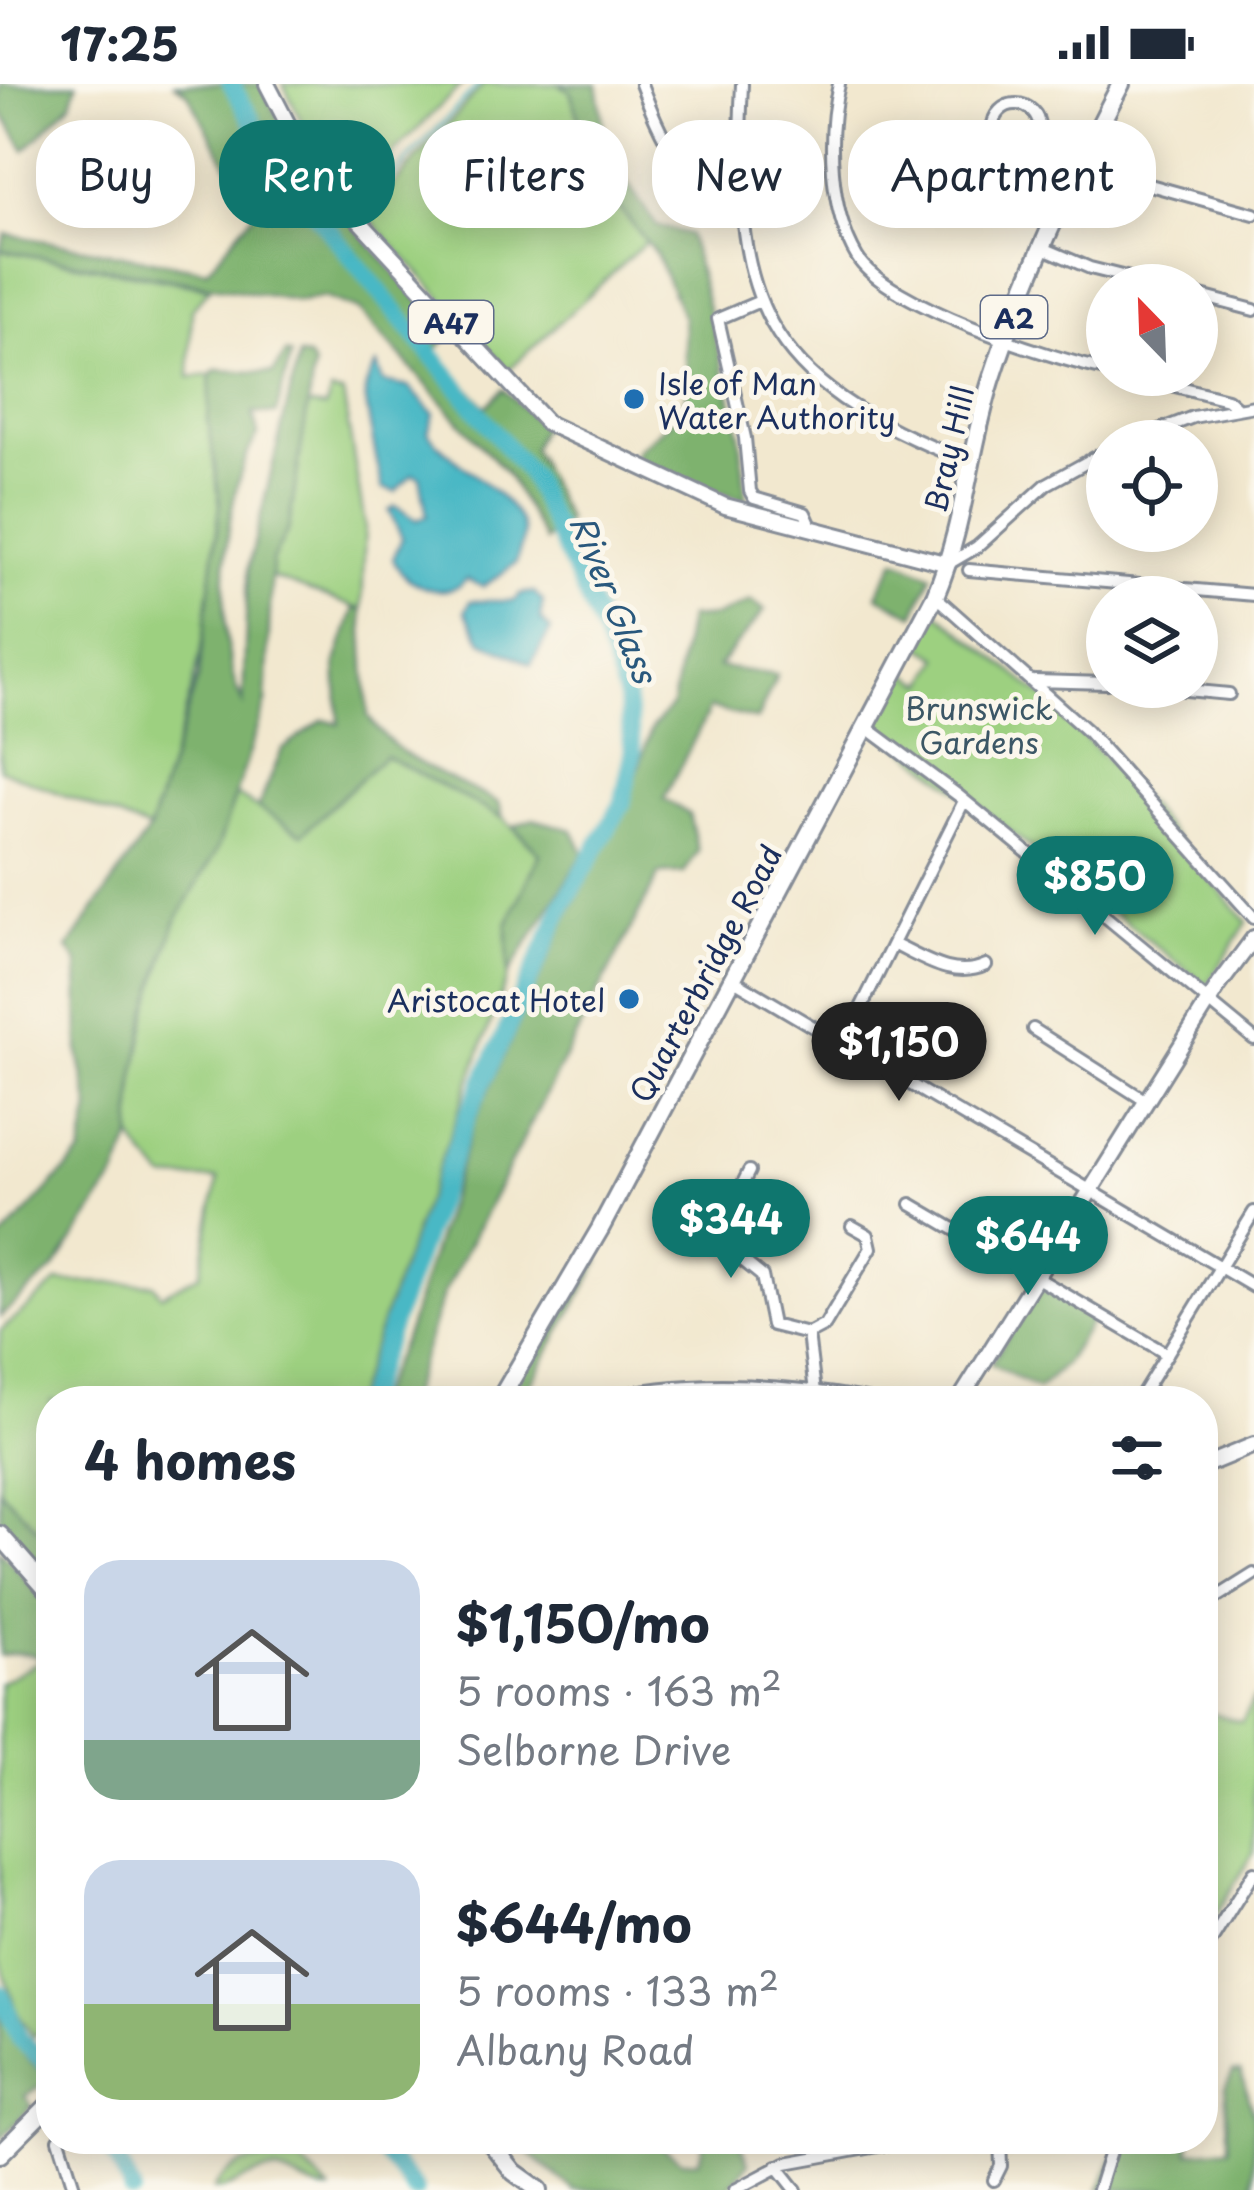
<!DOCTYPE html>
<meta charset="utf-8">
<style>
:root{--surface:#fff;--page:#f6f6f7;--text:#1f2937;--muted:#747a83;--accent:#0f766e}
body{margin:0;font-family:"Playpen Sans",sans-serif;background:var(--page);color:var(--text);height:100vh;display:flex;flex-direction:column;font-size:45px;white-space:nowrap}
*{box-sizing:border-box;margin:0}
p{font-size:39px;color:var(--muted)}
.icon{flex:none;width:66px;height:66px;fill:none;stroke:currentColor;stroke-width:2;stroke-linecap:round;stroke-linejoin:round}
.map{position:relative;flex:1;overflow:hidden}
.details{position:absolute;left:36px;top:1302px;width:1182px;height:768px;display:flex;flex-direction:column;background:var(--surface);border-radius:48px;box-shadow:0 6px 30px #0003}
.details>*{flex:none}
.top-card{position:absolute;left:36px;top:36px;width:1182px;height:108px;display:flex;gap:24px}
.needle{width:78px;rotate:337deg}
.fabs{position:absolute;left:1086px;top:180px;display:grid;gap:24px}
.fabs a{display:grid;place-items:center;width:132px;height:132px;border-radius:50%;background:var(--surface);box-shadow:0 6px 30px #0003;font-size:60px}
.price{position:absolute;translate:-50% -102px;padding:0 27px;border-radius:42px;background:var(--accent);color:#fff;font-size:39px;line-height:78px;filter:drop-shadow(0 3px 6px #0008)}
.price::after{content:'';position:absolute;left:50%;top:72px;width:36px;height:27px;margin-left:-18px;background:inherit;clip-path:polygon(0 0,100% 0,50% 100%)}
.price.active{background:#222;color:#fff}
ul{padding:0;list-style:none}
li{display:flex;align-items:center;gap:36px;height:300px;padding:0 48px}
li span{display:grid;place-items:center;flex:none;width:336px;height:240px;border-radius:36px;color:#555}
li>.icon{margin-inline-start:auto}
span .icon{width:144px;height:144px;fill:#fffc;stroke-width:1}
li b{font-size:51px}
h2{display:flex;justify-content:space-between;align-items:center;height:144px;padding:0 48px;font-size:51px}
.tag{padding:0 42px;border-radius:48px;background:var(--surface);box-shadow:0 6px 30px #0003;font-size:42px;line-height:108px}
.tag.active{background:var(--accent);color:#fff}
.status{display:flex;justify-content:space-between;align-items:center;height:84px;padding:0 60px;background:var(--surface);direction:ltr}
.status svg{height:33px;fill:currentColor}
.map>svg:first-child{display:block}
.green{fill:#9dd080;stroke:#5c806f;stroke-width:3}
.forest{fill:#7eb26e;stroke:#4c7066;stroke-width:3}
.water{fill:#4ab8c5;stroke:#327492;stroke-width:3}
.lines{fill:none;stroke-linecap:round;stroke-linejoin:round}
.stream{stroke:#4ab8c5;stroke-width:3}
.river{stroke:#4ab8c5;stroke-width:18}
.minor-casing{stroke:#868c96;stroke-width:16}
.major-casing{stroke:#868c96;stroke-width:20}
.highway-casing{stroke:#868c96;stroke-width:22}
.minor{stroke:#fff;stroke-width:10}
.major{stroke:#fff;stroke-width:14}
.highway{stroke:#fff;stroke-width:16}
.poi-dot{fill:#1f6fb2;stroke:#fbf7ec;stroke-width:4.5}
.labels{text-anchor:middle;dominant-baseline:central;stroke-width:10;stroke-linejoin:round;paint-order:stroke}
.shield{fill:#fbf7ec;stroke:#5e6b89;stroke-width:3}
.shield-label{font-size:27px;font-weight:bold;fill:#1b2f5e}
.poi-label{font-size:30px;fill:#1b2f5e;stroke:#fbf7ec;text-anchor:start}
.street-label{font-size:30px;fill:#1b2f5e;stroke:#fbf7ec}
.park-label{font-size:30px;fill:#3c5766;stroke:#fbf7ec}
.water-label{font-size:33px;font-style:italic;fill:#29587d;stroke:#fbf7ec}
</style>
<div class="status"><b>17:25</b><svg viewBox="0 0 49 12"><path d="M0 12V9h3v3zM5 12V6h3v6zM10 12V3h3v9zM15 12V0h3v12zM26 1h20v11H26zM47 4h2v5h-2z"/></svg></div>
<div class="map">
<svg width="1254" height="2106" viewBox="0 0 1254 2106">
<rect width="100%" height="100%" fill="#fbf7ec"/>
<filter id="ink" filterUnits="userSpaceOnUse"><feTurbulence type="fractalNoise" baseFrequency=".00833" numOctaves="2"/><feDisplacementMap in="SourceGraphic" scale="24" xChannelSelector="R" yChannelSelector="G"/><feConvolveMatrix kernelMatrix="1 2 1 2 8 2 1 2 1" color-interpolation-filters="sRGB"/></filter>
<filter id="wash" filterUnits="userSpaceOnUse"><feTurbulence type="fractalNoise" baseFrequency=".004" numOctaves="4" result="noise"/><feDisplacementMap in="SourceGraphic" scale="48" xChannelSelector="R" yChannelSelector="G"/><feGaussianBlur stdDeviation="2.7" result="paint"/><feColorMatrix in="noise" values="0 0 0 0 0 0 0 0 0 0 0 0 0 0 0 0 0 1.4 0 .05"/><feComposite in="paint" operator="in"/></filter>
<g filter="url(#wash)">
<rect width="100%" height="100%" fill="#f2e8cf"/>
<path class="green" d="M283,0H462L353,110L322,79Z
M484,0H559L570,7L599,99L647,157L508,286L366,131Z
M0,166L210,204L192,225L189,293L211,291C208,338 222,383 220,430C215,541 183,641 149,746L0,685Z
M331,308L343,310L365,441L362,526L271,493L272,477L289,443L305,321L325,324Z
M937,528L1049,617L1123,693L1247,838L1207,902L880,645L878,631L903,587L925,600L940,574L919,561Z
M384,672L503,734L540,770L507,841L508,891L353,1317H51V1459L0,1406V1247L58,1198L154,1200L161,1211L200,1190L218,1095H165C156,1083 136,1066 132,1051C121,1010 158,876 177,836C197,793 220,757 236,711L302,750Z
M45,1574L51,1581V1940L33,1952L16,1926L0,1876V1599Z
M1254,1613V1768L1203,1851V1627L1242,1638Z
M294,2072L330,2106C306,2106 292,2086 267,2088C245,2090 235,2106 213,2106C230,2078 257,2071 288,2078Z"/>
<path class="forest" d="M0,0H77L71,19L25,66L0,25Z
M175,0H261L306,88L450,251L435,267L486,323L503,305L542,343L532,364L567,436L545,457L507,390L359,226L324,213L300,217L0,166L6,150L207,186L254,129L187,8Z
M559,0H597L608,71L657,142L689,150L740,350L746,416L686,398L636,374V367L679,330L687,309L683,233L656,170L599,99L570,7Z
M286,269L291,271L276,330L253,329L258,351C221,403 213,563 243,619L248,485L299,272L308,273L314,282L289,443L272,477L266,619L217,766L176,837L148,925L134,998L132,1053L117,1091L55,1184L0,1233V1157L81,1070L90,1025L79,969L78,879L68,864L149,746L199,591L220,421L208,335L211,291L216,286L273,289Z
M896,475L932,491L914,531L877,511Z
M751,517L765,526L718,583L777,591L757,636L710,624L664,715L689,730L698,767L684,789L659,790L443,1211L408,1317H375L408,1245L472,1042L569,828L626,724L651,645L672,621L688,534L716,532Z
M354,524L362,526L368,632C397,677 452,694 499,719L503,734L385,672L302,750L258,724L282,666L323,636L339,640L336,579Z
M533,735L573,746L584,769L508,891L507,841L540,770L514,742Z
M591,1172L600,1177L527,1306L533,1317H506Z
M1038,1201L1093,1234L1064,1281L1038,1305L991,1280Z
M0,1406L51,1459V1494L0,1436Z
M0,1466L51,1524V1581C40,1568 15,1567 0,1572Z
M0,1921L26,1972L50,1996L25,2012L32,2022L0,2056Z
M1233,1988H1241L1254,2034V2106H1099L1122,2055H1191L1189,2068L1229,2064L1225,2003Z
M511,2055L628,2060L651,2055L682,2077L699,2076L704,2055H747L742,2062L749,2079L728,2106H574Z"/>
<path class="water" d="M377,281L383,298L409,303L434,330L428,348C448,378 525,418 523,451C523,460 518,470 516,479L483,503L467,495C446,519 404,502 393,475L402,454L389,427L395,422L417,436L427,432L420,393L413,390L396,408L383,404C380,396 365,318 365,308C366,299 372,288 377,281Z
M534,508L543,518L540,535L551,546L531,580L482,557L465,528L470,517H514L520,510Z"/>
<g class="lines">
<path class="stream" d="M372,114L479,0"/>
<path class="river" d="M231,0L284,91L530,391L603,548L626,611L633,669L622,720L564,820L466,1035L364,1317
M0,1909L20,1955L51,1984
M107,2055L132,2106
M373,2055L415,2106"/>
</g>
</g>
<g filter="url(#ink)">
<g class="lines">
<g class="minor-casing">
<path id="minor" d="M641,0C658,44 684,113 739,110
M742,0C731,217 757,296 969,378
M839,0C827,51 829,126 857,173C885,220 1051,275 1107,286
M993 43a23 23 0 1 1 46 0a23 23 0 1 1-46 0Z
M1036,54L1132,96L1254,130
M968,86L999,59
M1041,163L1090,184L1158,201
M1197,211L1254,226
M760,217L718,235L745,354L750,407L754,414L805,429L810,440
M1131,291L1227,315L1236,323
M1131,357L1193,333L1254,322
M948,480L977,463L1047,400L1107,367
M969,486L1254,511
M935,512L1087,647L1254,834
M1035,597L1107,599
M1154,603L1229,610
M866,643L959,712L1254,955
M893,860C923,874 953,896 986,881
M732,895L1254,1203
M1033,945L1146,1017
M843,960L964,717
M749,1087L721,1143L720,1158L762,1192L772,1241L808,1250L815,1308
M911,1120L1167,1270
M808,1250L825,1241L871,1164L868,1151L852,1142
M1138,1317L1254,1128
M1203,1522L1254,1490
M1203,1870L1254,1788
M59,2055L75,2106
M777,2082L796,2106
M994,2096L1001,2082L1000,2055
M735,2106L786,2079L917,2055
M1098,2106L1114,2055"/>
</g>
<g class="major-casing">
<path id="major" d="M267,0L311,85L547,339L725,422L948,480
M604,1317C688,1295 782,1302 866,1317
M959,1317L1219,901L1254,854
M1203,1382L1254,1361"/>
</g>
<g class="highway-casing">
<path id="highway" d="M499,1317L600,1145L935,512C964,444 969,368 991,297C1024,194 1071,96 1121,0
M0,1451L51,1509
M488,2055L514,2088L539,2106
M0,2070L51,2019"/>
</g>
<use href="#minor" class="minor"/>
<use href="#major" class="major"/>
<use href="#highway" class="highway"/>
</g>
</g>
<g class="poi-dot">
<circle cx="634" cy="315" r="12"/>
<circle cx="629" cy="915" r="12"/>
</g>
<g class="labels">
<g class="shield">
<rect x="981" y="212" width="66" height="42" rx="9"/>
<rect x="409" y="217" width="84" height="42" rx="9"/>
</g>
<g class="shield-label">
<text x="1014" y="233">A2</text>
<text x="451" y="238">A47</text>
</g>
<g class="poi-label">
<text x="658" y="298">Isle of Man<tspan x="658" dy="34">Water Authority</tspan></text>
<text x="605" y="915" text-anchor="end">Aristocat Hotel</text>
</g>
<g class="street-label">
<text transform="translate(948 365) rotate(-77)">Bray Hill</text>
<text transform="translate(705 889) rotate(-62)">Quarterbridge Road</text>
</g>
<g class="park-label">
<text x="979" y="623">Brunswick<tspan x="979" dy="34">Gardens</tspan></text>
</g>
<g class="water-label">
<text transform="translate(615 514) rotate(68)">River Glass</text>
</g>
</g>
</svg>
<div class="fabs">
<a><svg class="needle" viewBox="-14 -14 28 28"><path d="M0-13l5 13h-10z" fill="#e53935"/><path d="M0 13l5-13h-10z" fill="#747a83"/></svg></a>
<a><svg class="icon" aria-label="locate" viewBox="0 0 24 24"><circle cx="12" cy="12" r="6"/><path d="M12 2v4M12 18v4M2 12h4M18 12h4"/></svg></a>
<a><svg class="icon" aria-label="layers" viewBox="0 0 24 24"><path d="M12 4l9 5-9 5-9-5zM3 14l9 5 9-5"/></svg></a>
</div>
<b class="price" style="left:1095px;top:854px">$850</b>
<b class="price active" style="left:899px;top:1020px">$1,150</b>
<b class="price" style="left:731px;top:1197px">$344</b>
<b class="price" style="left:1028px;top:1214px">$644</b>
<div class="top-card">
<a class="tag">Buy</a>
<a class="tag active">Rent</a>
<a class="tag">Filters</a>
<a class="tag">New</a>
<a class="tag">Apartment</a>
</div>
<section class="details">
<h2>4 homes<svg class="icon" aria-label="filters" viewBox="0 0 24 24"><path d="M4 7h16M4 17h16"/><circle cx="9" cy="7" r="2"/><circle cx="15" cy="17" r="2"/></svg></h2>
<ul>
<li><span style="background:linear-gradient(#c9d6e8 75%,#7fa58c 0)"><svg class="icon" aria-label="home" viewBox="0 0 24 24"><path d="M3 11l9-7 9 7M6 9v11h12V9"/></svg></span><div><b>$1,150/mo</b><p>5 rooms · 163 m²</p><p>Selborne Drive</p></div></li>
<li><span style="background:linear-gradient(#c9d6e8 60%,#8fb573 0)"><svg class="icon" aria-label="home" viewBox="0 0 24 24"><path d="M3 11l9-7 9 7M6 9v11h12V9"/></svg></span><div><b>$644/mo</b><p>5 rooms · 133 m²</p><p>Albany Road</p></div></li>
</ul>
</section>
</div>
